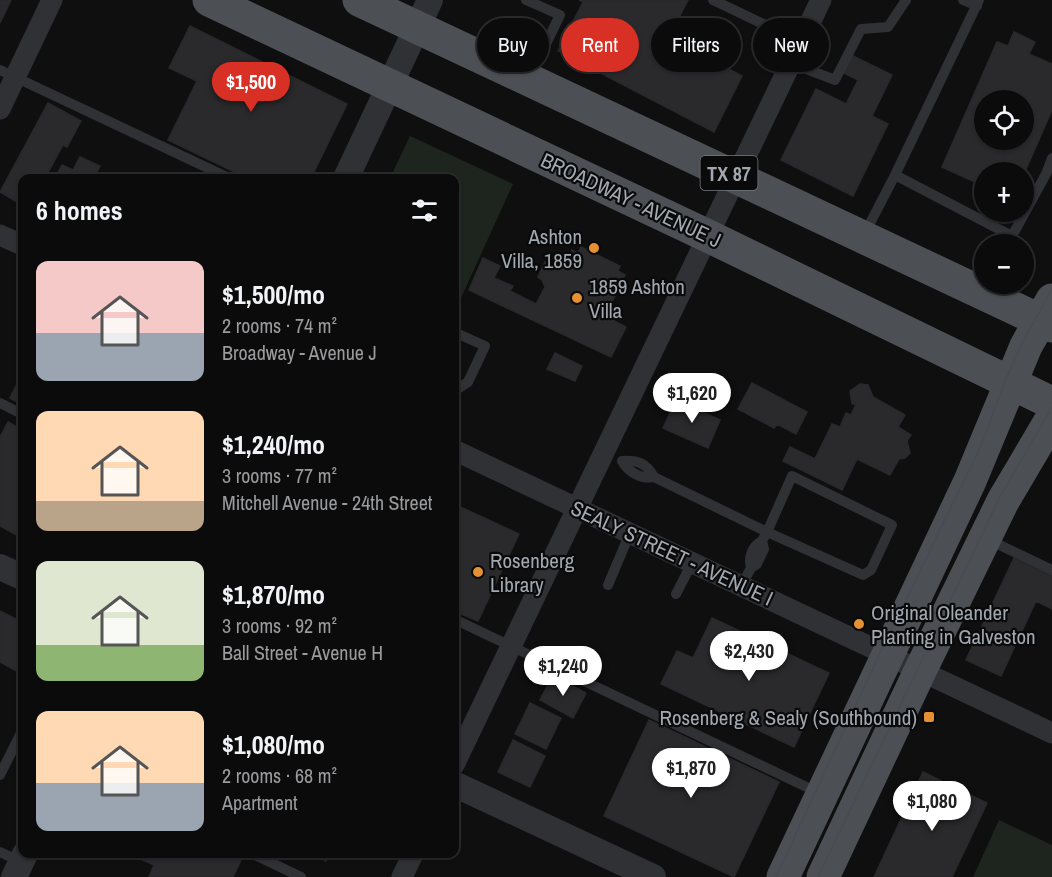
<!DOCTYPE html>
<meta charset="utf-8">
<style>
:root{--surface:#0b0b0c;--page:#19191a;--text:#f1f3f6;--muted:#9a9b9d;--line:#2b2b2d;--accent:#d93025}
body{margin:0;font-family:"Archivo Narrow",sans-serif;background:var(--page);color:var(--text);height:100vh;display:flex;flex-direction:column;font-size:22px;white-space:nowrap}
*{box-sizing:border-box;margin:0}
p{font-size:20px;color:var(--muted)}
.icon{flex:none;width:33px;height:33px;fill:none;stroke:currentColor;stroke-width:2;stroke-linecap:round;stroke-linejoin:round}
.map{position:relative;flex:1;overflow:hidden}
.details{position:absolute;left:18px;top:174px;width:441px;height:684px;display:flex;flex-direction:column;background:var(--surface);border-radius:12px;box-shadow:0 2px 4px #0004,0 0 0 2px var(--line)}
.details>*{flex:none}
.guide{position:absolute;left:477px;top:18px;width:484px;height:54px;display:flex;gap:12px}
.controls{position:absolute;left:974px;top:90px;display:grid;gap:12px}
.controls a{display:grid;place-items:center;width:60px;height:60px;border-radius:50%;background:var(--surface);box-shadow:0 2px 4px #0004,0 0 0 2px var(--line);font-size:30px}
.price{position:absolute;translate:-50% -51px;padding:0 14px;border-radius:21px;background:#fff;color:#222;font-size:20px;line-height:39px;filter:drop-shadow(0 2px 3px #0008)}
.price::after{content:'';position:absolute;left:50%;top:36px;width:18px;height:14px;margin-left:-9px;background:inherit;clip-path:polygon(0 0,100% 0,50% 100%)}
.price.on{background:var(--accent);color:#fff}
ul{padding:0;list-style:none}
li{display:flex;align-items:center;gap:18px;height:150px;padding:0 18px}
li span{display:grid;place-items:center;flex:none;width:168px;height:120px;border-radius:12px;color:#555}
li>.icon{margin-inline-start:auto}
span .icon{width:72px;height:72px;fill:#fffc;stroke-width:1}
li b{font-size:26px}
h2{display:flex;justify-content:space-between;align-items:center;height:72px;padding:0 18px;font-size:26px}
.tag{padding:0 21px;border-radius:27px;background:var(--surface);box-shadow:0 2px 4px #0004,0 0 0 2px var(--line);font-size:21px;line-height:54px}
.tag.on{background:var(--accent);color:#fff}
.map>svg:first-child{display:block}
.green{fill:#1e241e}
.building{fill:#2a2a2c;stroke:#29292c;stroke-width:1.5;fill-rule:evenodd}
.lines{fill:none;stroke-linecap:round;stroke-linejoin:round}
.service{stroke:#303135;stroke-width:10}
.minor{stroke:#303135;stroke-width:21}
.tertiary{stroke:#303135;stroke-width:26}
.primary{stroke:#4c4f54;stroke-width:33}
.tram{stroke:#494c50;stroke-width:1.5}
.poi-dot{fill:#e59032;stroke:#0a0a0b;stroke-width:2}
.labels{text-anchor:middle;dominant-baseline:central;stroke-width:4.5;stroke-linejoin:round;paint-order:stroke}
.shield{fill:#0a0a0b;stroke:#74797e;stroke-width:1.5}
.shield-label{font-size:20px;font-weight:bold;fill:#a1a8b0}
.street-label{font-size:21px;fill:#a1a8b0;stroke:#0a0a0b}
.poi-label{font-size:21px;fill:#a1a8b0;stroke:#0a0a0b;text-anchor:start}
</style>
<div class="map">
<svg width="1052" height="877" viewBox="0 0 1052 877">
<rect width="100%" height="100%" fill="#0f0f10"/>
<path class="green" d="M410,136L513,184L461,298L455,295L454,178H390Z
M999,820L1052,845V877H973Z"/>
<path class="building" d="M0,0H11L0,23Z
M579,0H688L673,29L666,25L660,37L723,69L725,67L742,76L714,132L558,51L583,2Z
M190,26L347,104L311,178H247L168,140L197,81L169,68Z
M1014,32L1035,42L1029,54L1052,64V110L1023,176V172H984V186L942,167L997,42L1008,46ZM984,100H1023V140H984Z
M849,54L892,75L872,116L888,124L853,196L781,160L816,89L846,104L858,80L840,71Z
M48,103L81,121L67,147L63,145L45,178H22V205L0,192Z
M80,157L100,166L94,178H55L62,165L73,170Z
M581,247L620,266L618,271L625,275L605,316L626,327L611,357L469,290L483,258L500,266L494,278L513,286L510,291L536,304L545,287L542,280L538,277L545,262L549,264L558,262L565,265L572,250L578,253Z
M555,353L582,366L575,381L547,369Z
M22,374V405L10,398Z
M752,383L807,412L796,434L777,424L774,428L738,409Z
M860,384L868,385L873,397L905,415L898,427L911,435L907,441L910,453L905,458L899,459L890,475L857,459L842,490L783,461L790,447L815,459L832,424L840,427L846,413L851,415L856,404H852L850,391Z
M676,400L720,420L708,448L663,428Z
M8,422L22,430V538L0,526V437Z
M454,504L519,534L478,621L454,611Z
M1014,558L1052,576V609L1036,601L1001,676L966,660Z
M0,611L22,622V674L0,662Z
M712,618L829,673L794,747L661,684L677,651L693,658Z
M553,675L586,693L573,718L540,700Z
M530,703L561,718L546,749L515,734Z
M649,720L779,782L734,877L604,816Z
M513,740L545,756L530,787L498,772Z
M923,772L987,803L952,877H874Z
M130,854H228L241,860L233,877H149L154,865Z
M311,854H330L326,861Z"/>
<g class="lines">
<path class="service" d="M526,0L560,15L530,77
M713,0L801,42
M963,0L977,6
M791,63L835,80L861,29L888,27L906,0
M0,70L229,178
M895,175L979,0
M865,233L895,175L1012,236L1046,174L1052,158
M454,332L485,346L468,382L459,388L454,386
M0,403L22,414
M654,477C646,463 638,460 622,461C628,472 642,480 654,477L767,532L792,476L892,525L871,570L863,575L767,532L762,541L764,549L757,564L751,568L741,586
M987,539L1052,570
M751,568C748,557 752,546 762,541
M608,585L630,533
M676,594L692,563
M454,619L819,793
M0,775L22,731
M0,852L21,862
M253,854L301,877"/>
<path class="minor" d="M0,109L52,0
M0,235L22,245
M454,450L1052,733
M454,765L821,0
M402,877L413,854"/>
<path class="tertiary" d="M346,178L430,0
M0,567L22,577
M454,784L653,877
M14,877L25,854"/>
<path class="primary" d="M209,0L708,236L1052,403
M359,0L1052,326
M783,877L970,481L1026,346L1052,300
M823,877L920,671L1003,501L1052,418"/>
<path class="tram" d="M776,877L880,653L981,446L1005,381L1022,343L1052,289
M818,877L1000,497L1052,407"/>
</g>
<g class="poi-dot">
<circle cx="594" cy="248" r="6"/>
<circle cx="577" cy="298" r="6"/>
<circle cx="478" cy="572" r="6"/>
<circle cx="859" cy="624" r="6"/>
<rect x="923" y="711" width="12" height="12" rx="3"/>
</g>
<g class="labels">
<rect class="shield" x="700.5" y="156" width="57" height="34" rx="4.5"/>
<g class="shield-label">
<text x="729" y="173">TX 87</text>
</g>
<g class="street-label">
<text transform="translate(631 200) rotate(25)">BROADWAY - AVENUE J</text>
<text transform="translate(672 553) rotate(25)">SEALY STREET - AVENUE I</text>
</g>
<g class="poi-label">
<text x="582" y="236" text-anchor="end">Ashton<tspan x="582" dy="24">Villa, 1859</tspan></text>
<text x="589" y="286">1859 Ashton<tspan x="589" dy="24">Villa</tspan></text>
<text x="490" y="560">Rosenberg<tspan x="490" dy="24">Library</tspan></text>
<text x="871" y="612">Original Oleander<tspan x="871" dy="24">Planting in Galveston</tspan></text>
<text x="917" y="717" text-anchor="end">Rosenberg &amp; Sealy (Southbound)</text>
</g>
</g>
</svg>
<div class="controls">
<a><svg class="icon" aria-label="locate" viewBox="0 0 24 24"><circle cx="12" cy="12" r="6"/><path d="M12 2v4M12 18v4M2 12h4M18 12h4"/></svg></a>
<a>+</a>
<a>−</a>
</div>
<b class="price on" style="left:251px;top:113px">$1,500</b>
<b class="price" style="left:692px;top:424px">$1,620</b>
<b class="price" style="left:749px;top:682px">$2,430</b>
<b class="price" style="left:563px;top:697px">$1,240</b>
<b class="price" style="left:691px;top:799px">$1,870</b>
<b class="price" style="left:932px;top:832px">$1,080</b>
<div class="guide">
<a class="tag">Buy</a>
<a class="tag on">Rent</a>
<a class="tag">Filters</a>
<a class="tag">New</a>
</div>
<section class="details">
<h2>6 homes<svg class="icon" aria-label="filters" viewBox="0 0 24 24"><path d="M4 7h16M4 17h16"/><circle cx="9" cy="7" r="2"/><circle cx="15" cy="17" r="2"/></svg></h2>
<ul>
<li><span style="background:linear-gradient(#f6c9c9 60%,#9aa5b1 0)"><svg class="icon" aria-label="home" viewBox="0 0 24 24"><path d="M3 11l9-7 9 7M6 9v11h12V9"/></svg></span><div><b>$1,500/mo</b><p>2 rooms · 74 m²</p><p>Broadway - Avenue J</p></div></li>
<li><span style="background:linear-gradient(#ffd9b3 75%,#b9a48a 0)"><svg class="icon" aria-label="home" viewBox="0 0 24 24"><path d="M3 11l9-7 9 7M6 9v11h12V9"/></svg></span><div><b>$1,240/mo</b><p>3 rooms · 77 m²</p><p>Mitchell Avenue - 24th Street</p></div></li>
<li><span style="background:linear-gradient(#dfe7d0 70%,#8fb573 0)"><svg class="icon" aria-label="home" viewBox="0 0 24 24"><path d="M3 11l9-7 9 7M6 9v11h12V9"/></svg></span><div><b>$1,870/mo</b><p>3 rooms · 92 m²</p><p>Ball Street - Avenue H</p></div></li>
<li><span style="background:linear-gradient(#ffd9b3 60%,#9aa5b1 0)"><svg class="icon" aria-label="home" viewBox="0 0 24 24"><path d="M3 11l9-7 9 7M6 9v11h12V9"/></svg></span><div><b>$1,080/mo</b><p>2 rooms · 68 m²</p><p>Apartment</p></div></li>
</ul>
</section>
</div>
